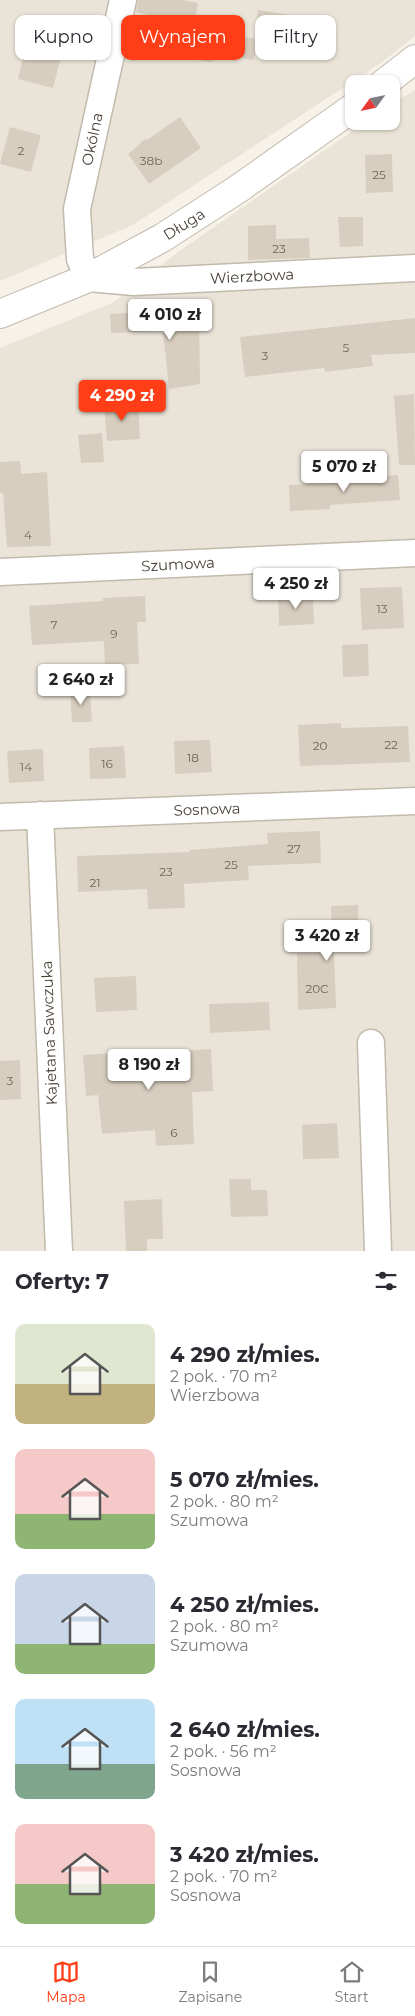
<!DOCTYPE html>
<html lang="pl">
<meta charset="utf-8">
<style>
:root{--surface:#fff;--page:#f2f2f3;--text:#2b2b33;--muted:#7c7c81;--line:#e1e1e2;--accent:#ff3e18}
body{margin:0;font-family:Montserrat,sans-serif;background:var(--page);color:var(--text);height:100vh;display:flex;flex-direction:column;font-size:19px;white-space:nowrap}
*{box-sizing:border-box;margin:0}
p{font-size:16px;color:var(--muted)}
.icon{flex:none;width:28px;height:28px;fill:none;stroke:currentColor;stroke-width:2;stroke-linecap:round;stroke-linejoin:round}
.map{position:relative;height:1251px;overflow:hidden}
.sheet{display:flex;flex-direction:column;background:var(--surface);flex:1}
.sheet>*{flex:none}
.hud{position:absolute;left:15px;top:15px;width:385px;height:45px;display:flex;gap:10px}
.needle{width:32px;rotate:237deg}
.tools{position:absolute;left:345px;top:75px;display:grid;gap:10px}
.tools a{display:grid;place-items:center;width:55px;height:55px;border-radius:10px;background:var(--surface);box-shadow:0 1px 4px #0004;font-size:25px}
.price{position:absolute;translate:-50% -42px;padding:0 11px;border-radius:5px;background:#fff;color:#222;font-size:16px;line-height:32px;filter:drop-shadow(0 1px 2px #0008)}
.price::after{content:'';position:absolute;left:50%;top:30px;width:15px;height:11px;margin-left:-8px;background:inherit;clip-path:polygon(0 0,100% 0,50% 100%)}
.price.current{background:var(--accent);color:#fff}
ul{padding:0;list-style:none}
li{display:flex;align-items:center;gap:15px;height:125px;padding:0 15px}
li span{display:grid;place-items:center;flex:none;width:140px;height:100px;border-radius:10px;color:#555}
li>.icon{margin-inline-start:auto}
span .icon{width:60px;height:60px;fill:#fffc;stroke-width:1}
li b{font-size:21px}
h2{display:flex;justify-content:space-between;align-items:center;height:60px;padding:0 15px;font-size:21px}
.tag{padding:0 18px;border-radius:10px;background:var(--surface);box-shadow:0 1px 4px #0004;font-size:18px;line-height:45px}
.tag.current{background:var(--accent);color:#fff}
.tabs{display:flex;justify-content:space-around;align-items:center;height:70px;border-top:1px solid var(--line);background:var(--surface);font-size:14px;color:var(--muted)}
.tabs a{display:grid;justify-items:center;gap:2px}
.tabs .current{color:var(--accent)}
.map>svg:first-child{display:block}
.residential{fill:#eae4d8}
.building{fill:#d8cebf}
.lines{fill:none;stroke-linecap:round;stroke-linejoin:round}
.minor-casing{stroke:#c2baac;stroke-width:29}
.tertiary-casing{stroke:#c2baac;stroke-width:30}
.minor{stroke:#fff;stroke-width:26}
.tertiary{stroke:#fff;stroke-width:28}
.labels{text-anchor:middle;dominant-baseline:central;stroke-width:4;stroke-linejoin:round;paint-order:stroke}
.number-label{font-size:12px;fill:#6e665a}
.street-label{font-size:15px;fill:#4a4338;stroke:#fff}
</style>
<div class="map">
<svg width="415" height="1251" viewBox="0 0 415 1251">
<rect width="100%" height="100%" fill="#f6f2ea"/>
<path class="residential" d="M0,0H415V36L381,63L133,225L0,281Z
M415,90V1251H0V348L114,302L178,252L367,121H391V104Z"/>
<path class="building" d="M138,0H183L198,3L194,25L136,12Z
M258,10L303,17L300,37L281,34V37L255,33Z
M188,28L257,39L254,60L213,54L212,62L183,58Z
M27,41L63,49L53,88L18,79Z
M180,117L201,148L149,184L128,154L145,139L147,140Z
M10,127L41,135L31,172L0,164Z
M392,154L393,192L366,193L365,155Z
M338,217H363V246L340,247Z
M276,225V239L309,238L310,258L248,260V226Z
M199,310L200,384L169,389L163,331L111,333L110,314Z
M415,318V353L371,355L373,366L325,372L324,368L245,377L240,337Z
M414,394L415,465H399L394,396Z
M138,403L140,439L107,441L104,405Z
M102,433L104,462L81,463L78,435Z
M20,461L21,474L47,472L51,546L7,547L3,493H0V462Z
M398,475L400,500L330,505V509L290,511L289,485L351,482V478Z
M402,587L404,628L362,630L360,588Z
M313,593L314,624L279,626L278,595Z
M145,596L146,622H137L139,664L105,665L104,641L32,645L29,606L103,601V598Z
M368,644L369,676L343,677L342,645Z
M90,689L92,722H72L70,690Z
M341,723V728L408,726L410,762L300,766L298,725Z
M210,740L212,772L175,774L174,741Z
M124,746L126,778L90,779L89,748Z
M43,749L44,781L9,783L7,751Z
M320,831L321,863L248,866L249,880L184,884L185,908L148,909L147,889L78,892L77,856L190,852V850L268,844L267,833Z
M358,905L359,951L334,952L336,1008L298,1010L297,953L333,952L331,906Z
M136,976L137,1010L96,1012L94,978Z
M269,1002L270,1030L210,1033L209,1004Z
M211,1049L213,1091L192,1092L194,1144L156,1146L155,1130L102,1134L98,1095L86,1096L83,1055L145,1051V1053Z
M20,1060L21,1099L0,1100V1061Z
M337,1123L339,1158L303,1159L302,1125Z
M229,1179H251V1190H267L268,1216L231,1217Z
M162,1199L163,1239H147V1251H126L124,1201Z"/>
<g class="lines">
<g class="minor-casing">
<path id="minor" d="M123,0L77,209L80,259L88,278L134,282L415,268
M0,572L415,553
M40,815L59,1251
M0,817L415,801
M371,1043L378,1251"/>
</g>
<g class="tertiary-casing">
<path id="tertiary" d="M383,84L415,59
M0,314L88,278L162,238L238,189L354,107"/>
</g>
<use href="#minor" class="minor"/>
<use href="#tertiary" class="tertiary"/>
</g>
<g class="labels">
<g class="number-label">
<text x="21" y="150">2</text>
<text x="151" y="160">38b</text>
<text x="379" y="174">25</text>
<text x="279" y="248">23</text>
<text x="346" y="347">5</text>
<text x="265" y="355">3</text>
<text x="28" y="534">4</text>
<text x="382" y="608">13</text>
<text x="54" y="624">7</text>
<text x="114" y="633">9</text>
<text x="391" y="744">22</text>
<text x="320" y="745">20</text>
<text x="193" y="757">18</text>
<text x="107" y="763">16</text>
<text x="26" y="766">14</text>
<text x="294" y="848">27</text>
<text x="231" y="864">25</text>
<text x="166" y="871">23</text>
<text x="95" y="882">21</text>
<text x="317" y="988">20C</text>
<text x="10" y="1080">3</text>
<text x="174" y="1132">6</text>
</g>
<g class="street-label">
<text transform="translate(92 139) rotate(-78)">Okólna</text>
<text transform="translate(184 224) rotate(-32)">Długa</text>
<text transform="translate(252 276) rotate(-3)">Wierzbowa</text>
<text transform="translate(178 564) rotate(-3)">Szumowa</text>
<text transform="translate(207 809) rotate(-2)">Sosnowa</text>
<text transform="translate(49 1033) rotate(-92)">Kajetana Sawczuka</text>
</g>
</g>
</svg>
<div class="tools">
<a><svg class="needle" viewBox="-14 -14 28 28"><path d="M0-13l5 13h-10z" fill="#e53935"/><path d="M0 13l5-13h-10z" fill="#7c7c81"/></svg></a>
</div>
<b class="price" style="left:170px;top:341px">4 010 zł</b>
<b class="price current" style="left:122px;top:422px">4 290 zł</b>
<b class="price" style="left:344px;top:493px">5 070 zł</b>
<b class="price" style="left:296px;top:610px">4 250 zł</b>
<b class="price" style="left:81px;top:706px">2 640 zł</b>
<b class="price" style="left:327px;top:962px">3 420 zł</b>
<b class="price" style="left:149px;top:1091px">8 190 zł</b>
<div class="hud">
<a class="tag">Kupno</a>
<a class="tag current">Wynajem</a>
<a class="tag">Filtry</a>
</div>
</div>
<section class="sheet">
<h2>Oferty: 7<svg class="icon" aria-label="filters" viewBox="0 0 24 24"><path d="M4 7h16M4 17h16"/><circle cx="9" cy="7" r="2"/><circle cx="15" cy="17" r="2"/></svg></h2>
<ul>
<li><span style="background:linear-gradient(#dfe7d0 60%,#c2b280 0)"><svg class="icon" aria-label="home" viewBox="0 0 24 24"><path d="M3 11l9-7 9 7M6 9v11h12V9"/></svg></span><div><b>4 290 zł/mies.</b><p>2 pok. · 70 m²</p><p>Wierzbowa</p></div></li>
<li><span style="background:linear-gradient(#f6c9c9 65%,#8fb573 0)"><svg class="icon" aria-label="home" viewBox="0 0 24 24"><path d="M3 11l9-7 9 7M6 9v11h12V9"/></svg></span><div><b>5 070 zł/mies.</b><p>2 pok. · 80 m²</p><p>Szumowa</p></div></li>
<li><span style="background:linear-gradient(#c9d6e8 70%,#8fb573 0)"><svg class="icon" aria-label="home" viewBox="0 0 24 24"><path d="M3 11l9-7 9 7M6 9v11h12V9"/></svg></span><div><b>4 250 zł/mies.</b><p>2 pok. · 80 m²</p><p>Szumowa</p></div></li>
<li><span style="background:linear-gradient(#bfe0f5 65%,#7fa58c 0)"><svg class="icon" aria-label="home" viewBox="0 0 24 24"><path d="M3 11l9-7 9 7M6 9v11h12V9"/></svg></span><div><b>2 640 zł/mies.</b><p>2 pok. · 56 m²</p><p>Sosnowa</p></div></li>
<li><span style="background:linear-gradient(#f6c9c9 60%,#8fb573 0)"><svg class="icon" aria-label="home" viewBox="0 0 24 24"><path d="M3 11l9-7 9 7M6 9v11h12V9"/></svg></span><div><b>3 420 zł/mies.</b><p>2 pok. · 70 m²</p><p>Sosnowa</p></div></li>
</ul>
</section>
<nav class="tabs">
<a class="current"><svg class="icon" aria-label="map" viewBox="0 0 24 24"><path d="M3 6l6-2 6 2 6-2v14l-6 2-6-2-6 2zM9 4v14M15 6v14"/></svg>Mapa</a>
<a><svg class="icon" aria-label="saved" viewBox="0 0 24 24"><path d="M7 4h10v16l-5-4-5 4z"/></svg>Zapisane</a>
<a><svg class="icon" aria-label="home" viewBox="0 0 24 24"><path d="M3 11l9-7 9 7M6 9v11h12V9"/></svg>Start</a>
</nav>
